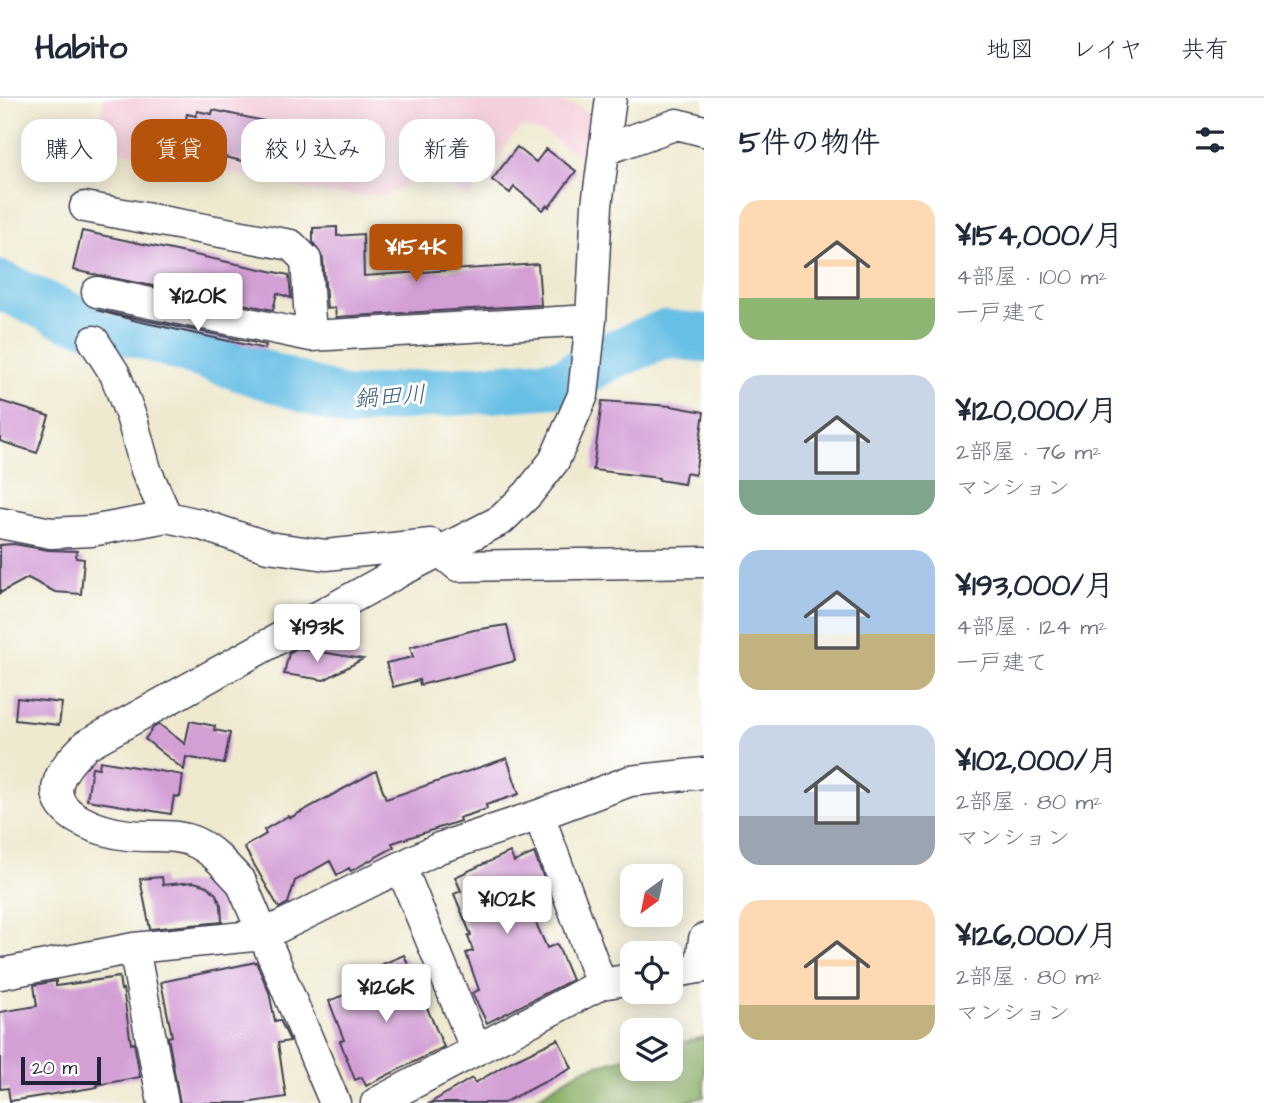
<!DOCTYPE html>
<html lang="ja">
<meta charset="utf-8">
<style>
:root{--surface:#fff;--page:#f2f2f3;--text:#1f2937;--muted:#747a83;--line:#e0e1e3;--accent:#b45309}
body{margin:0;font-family:"Architects Daughter","Klee One",sans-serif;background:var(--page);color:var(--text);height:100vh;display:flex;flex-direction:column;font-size:26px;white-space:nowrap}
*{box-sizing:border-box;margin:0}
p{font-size:23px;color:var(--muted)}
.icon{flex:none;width:38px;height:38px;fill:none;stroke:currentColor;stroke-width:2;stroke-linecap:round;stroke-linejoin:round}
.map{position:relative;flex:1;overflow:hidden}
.panel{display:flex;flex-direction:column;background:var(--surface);width:560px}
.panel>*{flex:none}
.guide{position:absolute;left:21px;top:21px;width:578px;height:63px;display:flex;gap:14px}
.needle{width:46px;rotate:213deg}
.fabs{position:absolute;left:620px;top:766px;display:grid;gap:14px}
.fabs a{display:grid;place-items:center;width:63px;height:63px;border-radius:14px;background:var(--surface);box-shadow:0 4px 18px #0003;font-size:35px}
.scale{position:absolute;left:21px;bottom:18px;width:80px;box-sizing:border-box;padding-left:7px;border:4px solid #22223b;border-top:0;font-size:19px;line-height:24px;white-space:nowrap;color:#22223b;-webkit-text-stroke:5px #fff;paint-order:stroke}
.price{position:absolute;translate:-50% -60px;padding:0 16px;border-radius:7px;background:#fff;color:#222;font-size:23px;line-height:46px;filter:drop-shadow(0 2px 4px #0008)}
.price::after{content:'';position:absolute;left:50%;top:42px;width:21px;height:16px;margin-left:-10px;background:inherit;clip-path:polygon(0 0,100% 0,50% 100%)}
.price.current{background:var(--accent);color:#fff}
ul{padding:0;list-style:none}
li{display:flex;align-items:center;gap:21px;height:175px;padding:0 35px}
li span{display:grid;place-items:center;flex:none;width:196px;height:140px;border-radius:21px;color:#555}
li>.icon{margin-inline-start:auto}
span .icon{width:84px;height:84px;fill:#fffc;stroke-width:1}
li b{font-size:30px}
h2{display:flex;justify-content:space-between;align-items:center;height:84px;padding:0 35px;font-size:30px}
.pill{padding:0 24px;border-radius:21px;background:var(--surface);box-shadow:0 4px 18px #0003;font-size:24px;line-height:63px}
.pill.current{background:var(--accent);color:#fff}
header{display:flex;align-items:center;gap:42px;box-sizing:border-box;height:98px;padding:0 35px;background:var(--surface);border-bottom:2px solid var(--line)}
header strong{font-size:33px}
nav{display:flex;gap:38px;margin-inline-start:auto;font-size:24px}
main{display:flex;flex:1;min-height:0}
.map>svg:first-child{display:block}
.built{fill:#f5cfdb}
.forest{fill:#86ac61;stroke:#54674e;stroke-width:2}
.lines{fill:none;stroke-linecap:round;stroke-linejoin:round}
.river{stroke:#68bfe5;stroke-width:49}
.building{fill:#d39fd5}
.minor-casing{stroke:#414051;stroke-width:33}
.minor{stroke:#fff;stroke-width:30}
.labels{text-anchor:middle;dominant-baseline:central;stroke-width:6;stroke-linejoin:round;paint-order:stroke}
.water-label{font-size:24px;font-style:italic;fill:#3e617f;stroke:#fff}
</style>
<header>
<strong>Habito</strong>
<nav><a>地図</a><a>レイヤ</a><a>共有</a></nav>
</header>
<main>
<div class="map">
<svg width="704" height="1005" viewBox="0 0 704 1005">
<rect width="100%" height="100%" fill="#fff"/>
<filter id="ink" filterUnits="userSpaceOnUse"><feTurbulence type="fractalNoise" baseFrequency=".0143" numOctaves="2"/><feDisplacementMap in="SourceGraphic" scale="14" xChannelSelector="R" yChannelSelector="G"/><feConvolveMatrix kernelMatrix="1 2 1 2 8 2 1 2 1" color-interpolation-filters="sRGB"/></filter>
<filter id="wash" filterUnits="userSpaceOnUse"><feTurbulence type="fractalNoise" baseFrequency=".00686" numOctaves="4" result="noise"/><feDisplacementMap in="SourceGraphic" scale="28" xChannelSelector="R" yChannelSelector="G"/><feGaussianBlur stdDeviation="1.57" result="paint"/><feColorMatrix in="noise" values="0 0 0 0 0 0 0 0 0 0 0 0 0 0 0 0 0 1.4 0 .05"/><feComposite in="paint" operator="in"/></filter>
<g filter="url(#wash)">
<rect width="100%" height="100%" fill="#eee9cf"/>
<path class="built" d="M103,0H541L580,9L592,22L588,63L544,35L520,29L469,100L442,84L418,80L386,97L331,96L98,48Z"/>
<path class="forest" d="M704,939V999L682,1005H527L583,971L632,958V971H670V948Z"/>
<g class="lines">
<path class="river" d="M0,187L67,218L141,236L349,305L409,297L563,285L605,260L665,236L704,240"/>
</g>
<g id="blocks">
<path class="building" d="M213,12L278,26L269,69L189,51L191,43L182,41L187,16L196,18L197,13L212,16Z
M517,49L536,64L546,51L576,73L549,109L547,107L543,112L514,89L510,95L492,82Z
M337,129V138L363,136L364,178L538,166L541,207L336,219L335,210L327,211L323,161L313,144V130Z
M82,133L289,177L291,200L277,195L273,212L73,172Z
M96,212L266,247L265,251L137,223Z
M0,303L49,318L37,355L0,343Z
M602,303L671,308L704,314L695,377L686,375L684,386L659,382V380L593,372Z
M14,446L48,452L77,453L76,460L84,461L81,496L55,494L28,480L0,495V447Z
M507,527L515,563L420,587L419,582L393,589L386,565L413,559L410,549L474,532Z
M297,550L363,561L324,582L284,576L289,555Z
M17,600L62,605L59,627L15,622Z
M190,623L215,628L214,632L230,635L224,666L186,659L184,672L145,641L153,630L159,626L185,646Z
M507,660L519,696L486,707L487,711L459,720L460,723L392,745L394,749L351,773L349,770L337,777L330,763L295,783L288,805L279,810L244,749L266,736L264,732L288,718L290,720L376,673L386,701Z
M100,663L183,677L180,699L174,698L171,716L87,702L92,669L99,670Z
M510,754L514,764L534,755L545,783L529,790L534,803L527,805L547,850L557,846L572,882L487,925L472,895L479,892L466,855L473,853L468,838L471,837L454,796L461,793L455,779Z
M162,779L163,787L194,784L207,788L216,796L221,807L222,824L150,831L140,781Z
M404,857L444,949L366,988L362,979L355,982L340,943L344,942L329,903L376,884L371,871Z
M256,864L269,894L275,923L280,922L290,943L278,945L286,999L245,1005H180L168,939L172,938L161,884Z
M119,879L121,892L123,891L131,946L134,945L140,979L97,987L98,989L10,1003L8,990L0,991V914L37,908L34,887L56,883V888Z
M558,941L572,970L503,1005H430L472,980L475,985L512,963Z"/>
</g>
</g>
<g filter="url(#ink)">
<use href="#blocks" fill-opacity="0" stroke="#414051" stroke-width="2"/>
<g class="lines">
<g class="minor-casing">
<path id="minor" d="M604,52L677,26L704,33
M85,109L291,147L306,162L311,238
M97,194L311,238L591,222
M94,243L115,276L132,321L146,372L167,419
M0,425L51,435L91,433L167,419L199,426L268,449L326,457L431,446L458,468L704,464
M539,717L601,886
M401,769L476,952
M134,850L163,1005
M700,870L704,841
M670,875L704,869
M0,876L134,850L263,837L439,750L539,717L630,683L704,675
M335,1005L241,784C227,770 215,754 197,745C174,734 152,740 128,737C104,734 50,719 58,686C62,670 75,658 86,647L399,474L501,422L528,396L554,363L583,297L591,222L597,107L611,0
M376,1005L601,886L632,881"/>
</g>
<use href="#minor" class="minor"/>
</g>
</g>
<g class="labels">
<g class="water-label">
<text transform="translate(390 299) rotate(-4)">鍋田川</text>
</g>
</g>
</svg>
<div class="fabs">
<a><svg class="needle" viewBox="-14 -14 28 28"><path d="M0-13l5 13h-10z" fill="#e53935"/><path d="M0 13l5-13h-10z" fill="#747a83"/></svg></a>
<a><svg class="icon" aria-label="locate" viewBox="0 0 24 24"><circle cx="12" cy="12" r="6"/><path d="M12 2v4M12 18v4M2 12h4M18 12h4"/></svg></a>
<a><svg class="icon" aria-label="layers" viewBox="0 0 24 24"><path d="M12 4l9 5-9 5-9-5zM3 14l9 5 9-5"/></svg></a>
</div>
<div class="scale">20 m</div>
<b class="price current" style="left:416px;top:186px">¥154K</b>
<b class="price" style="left:198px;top:235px">¥120K</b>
<b class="price" style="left:317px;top:566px">¥193K</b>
<b class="price" style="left:507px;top:838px">¥102K</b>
<b class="price" style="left:386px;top:926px">¥126K</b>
<div class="guide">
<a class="pill">購入</a>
<a class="pill current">賃貸</a>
<a class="pill">絞り込み</a>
<a class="pill">新着</a>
</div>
</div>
<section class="panel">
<h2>5件の物件<svg class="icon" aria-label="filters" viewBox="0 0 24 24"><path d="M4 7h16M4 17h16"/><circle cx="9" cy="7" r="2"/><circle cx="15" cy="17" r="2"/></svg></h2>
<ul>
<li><span style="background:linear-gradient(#ffd9b3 70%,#8fb573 0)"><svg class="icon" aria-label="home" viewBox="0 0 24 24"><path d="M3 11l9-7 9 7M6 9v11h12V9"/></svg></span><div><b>¥154,000/月</b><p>4部屋 · 100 m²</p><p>一戸建て</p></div></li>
<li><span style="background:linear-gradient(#c9d6e8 75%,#7fa58c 0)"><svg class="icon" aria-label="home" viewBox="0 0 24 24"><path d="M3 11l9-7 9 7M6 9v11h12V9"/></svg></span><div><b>¥120,000/月</b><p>2部屋 · 76 m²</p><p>マンション</p></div></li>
<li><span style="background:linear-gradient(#a9c7e8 60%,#c2b280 0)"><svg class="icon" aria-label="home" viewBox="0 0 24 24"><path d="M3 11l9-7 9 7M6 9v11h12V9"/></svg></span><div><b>¥193,000/月</b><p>4部屋 · 124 m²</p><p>一戸建て</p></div></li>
<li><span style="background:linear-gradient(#c9d6e8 65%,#9aa5b1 0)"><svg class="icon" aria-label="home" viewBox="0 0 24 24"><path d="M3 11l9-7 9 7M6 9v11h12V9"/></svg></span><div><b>¥102,000/月</b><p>2部屋 · 80 m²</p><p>マンション</p></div></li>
<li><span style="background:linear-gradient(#ffd9b3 75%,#c2b280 0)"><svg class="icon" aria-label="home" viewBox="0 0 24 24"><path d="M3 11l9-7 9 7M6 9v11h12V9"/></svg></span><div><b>¥126,000/月</b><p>2部屋 · 80 m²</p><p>マンション</p></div></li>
</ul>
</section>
</main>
